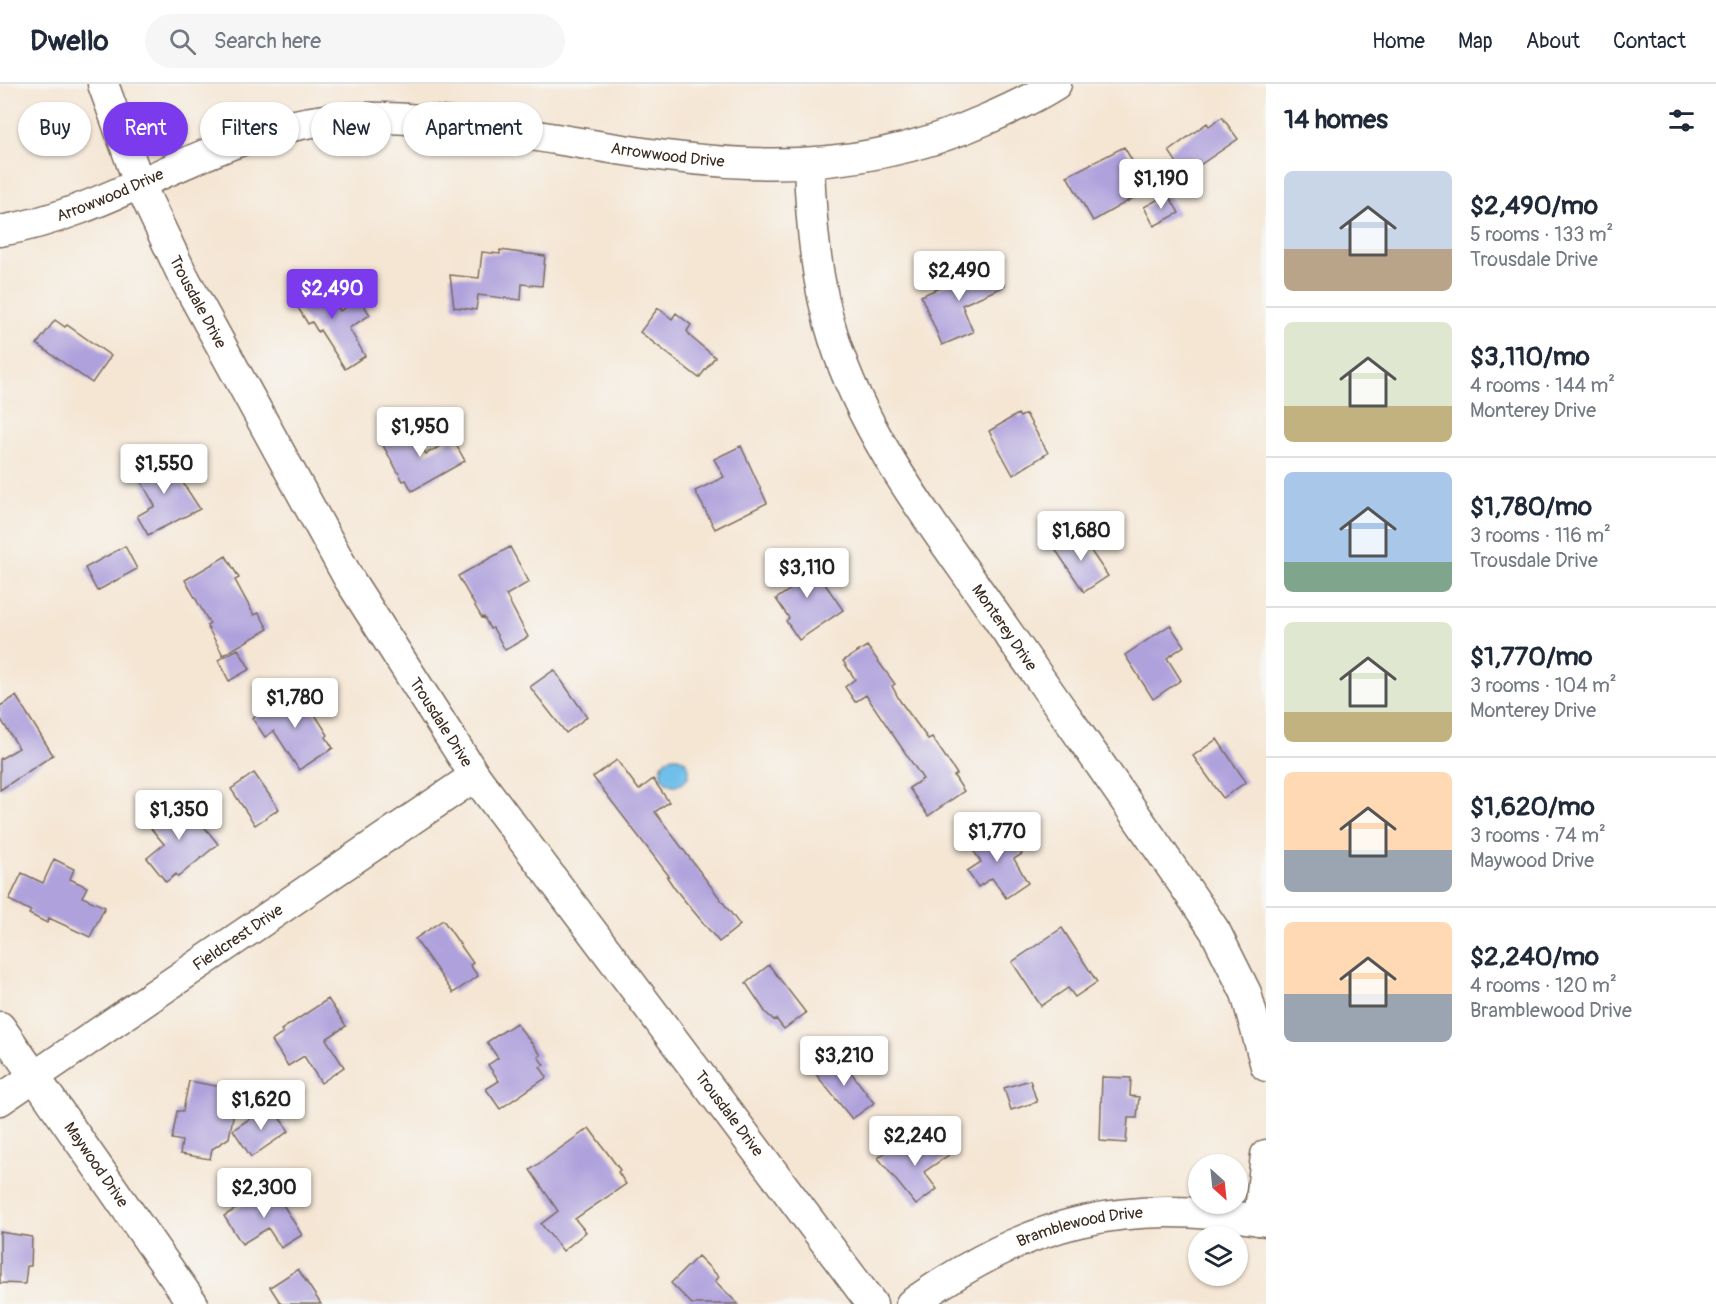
<!DOCTYPE html>
<meta charset="utf-8">
<style>
:root{--surface:#fff;--page:#f6f6f7;--text:#1f2937;--muted:#747a83;--line:#e0e1e3;--accent:#7c3aed}
body{margin:0;font-family:Pangolin,sans-serif;background:var(--page);color:var(--text);height:100vh;display:flex;flex-direction:column;font-size:22px;white-space:nowrap}
*{box-sizing:border-box;margin:0}
p{font-size:20px;color:var(--muted)}
.icon{flex:none;width:33px;height:33px;fill:none;stroke:currentColor;stroke-width:2;stroke-linecap:round;stroke-linejoin:round}
.map{position:relative;flex:1;overflow:hidden}
.details{display:flex;flex-direction:column;background:var(--surface);width:450px}
.details>*{flex:none}
.guide{position:absolute;left:18px;top:18px;width:570px;height:54px;display:flex;gap:12px}
.needle{width:39px;rotate:153deg}
.tools{position:absolute;left:1188px;top:1070px;display:grid;gap:12px}
.tools a{display:grid;place-items:center;width:60px;height:60px;border-radius:50%;background:var(--surface);box-shadow:0 2px 4px #0004;font-size:30px}
.price{position:absolute;translate:-50% -51px;padding:0 14px;border-radius:6px;background:#fff;color:#222;font-size:20px;line-height:39px;filter:drop-shadow(0 2px 3px #0008)}
.price::after{content:'';position:absolute;left:50%;top:36px;width:18px;height:14px;margin-left:-9px;background:inherit;clip-path:polygon(0 0,100% 0,50% 100%)}
.price.active{background:var(--accent);color:#fff}
ul{padding:0;list-style:none}
li{display:flex;align-items:center;gap:18px;height:150px;padding:0 18px}
li+li{border-top:2px solid var(--line)}
li span{display:grid;place-items:center;flex:none;width:168px;height:120px;border-radius:9px;color:#555}
li>.icon{margin-inline-start:auto}
span .icon{width:72px;height:72px;fill:#fffc;stroke-width:1}
li b{font-size:26px}
h2{display:flex;justify-content:space-between;align-items:center;height:72px;padding:0 18px;font-size:26px}
.tag{padding:0 21px;border-radius:27px;background:var(--surface);box-shadow:0 2px 4px #0004;font-size:21px;line-height:54px}
.tag.active{background:var(--accent);color:#fff}
header{display:flex;align-items:center;gap:36px;box-sizing:border-box;height:84px;padding:0 30px;background:var(--surface);border-bottom:2px solid var(--line)}
header strong{font-size:28px}
nav{display:flex;gap:33px;margin-inline-start:auto;font-size:21px}
.search{width:420px;height:54px;background:var(--page);display:flex;align-items:center;gap:15px;box-sizing:border-box;padding:0 21px;border-radius:33px;color:var(--muted);font-size:22px}
main{display:flex;flex:1;min-height:0}
.map>svg:first-child{display:block}
.water{fill:#70bfeb;stroke:#567484;stroke-width:1.5}
.building{fill:#afa1dc}
.lines{fill:none;stroke-linecap:round;stroke-linejoin:round}
.minor-casing{stroke:#7c6c5e;stroke-width:33}
.minor{stroke:#fff;stroke-width:30}
.labels{text-anchor:middle;dominant-baseline:central;stroke-width:4.5;stroke-linejoin:round;paint-order:stroke}
.street-label{font-size:16px;fill:#3b2a1e;stroke:#f6f6f2}
</style>
<header>
<strong>Dwello</strong>
<div class="search"><svg class="icon" aria-label="search" viewBox="0 0 24 24"><circle cx="10" cy="10" r="6"/><path d="M15 15l6 6"/></svg>Search here</div>
<nav><a>Home</a><a>Map</a><a>About</a><a>Contact</a></nav>
</header>
<main>
<div class="map">
<svg width="1266" height="1220" viewBox="0 0 1266 1220">
<rect width="100%" height="100%" fill="#f6f6f2"/>
<filter id="ink" filterUnits="userSpaceOnUse"><feTurbulence type="fractalNoise" baseFrequency=".0167" numOctaves="2"/><feDisplacementMap in="SourceGraphic" scale="12" xChannelSelector="R" yChannelSelector="G"/><feConvolveMatrix kernelMatrix="1 2 1 2 8 2 1 2 1" color-interpolation-filters="sRGB"/></filter>
<filter id="wash" filterUnits="userSpaceOnUse"><feTurbulence type="fractalNoise" baseFrequency=".008" numOctaves="4" result="noise"/><feDisplacementMap in="SourceGraphic" scale="24" xChannelSelector="R" yChannelSelector="G"/><feGaussianBlur stdDeviation="1.35" result="paint"/><feColorMatrix in="noise" values="0 0 0 0 0 0 0 0 0 0 0 0 0 0 0 0 0 1.4 0 .05"/><feComposite in="paint" operator="in"/></filter>
<g filter="url(#wash)">
<rect width="100%" height="100%" fill="#f5e6d4"/>
<path class="water" d="M661 687a14 14 0 1 1 28 0a14 14 0 1 1-28 0Z"/>
<g id="blocks">
<path class="building" d="M1222,33L1238,55L1185,91L1169,67L1207,39L1209,42Z
M1124,63L1149,105L1093,137L1067,92Z
M1168,110L1179,129L1154,142L1144,123Z
M500,166L545,172L542,202L522,200L521,216L478,211L476,226L454,223L450,191L479,194L482,168L500,170Z
M995,180L1005,202L962,221L973,248L942,261L921,212Z
M319,192L340,227L360,215L370,231L349,244L365,272L345,285L320,246L318,248L312,238L308,240L297,222L301,220L294,207Z
M658,224L672,235L676,229L691,241L687,247L692,254L715,273L699,294L640,248Z
M55,236L65,243L67,241L111,272L92,299L37,260Z
M1018,330L1020,333L1026,330L1048,369L1013,391L989,347Z
M409,340L426,370L453,355L465,377L412,407L406,396L403,397L380,356Z
M741,362L767,419L715,445L695,407L724,393L714,375Z
M164,370L200,425L148,451L137,432L155,422L135,386Z
M1078,448L1108,492L1084,508L1055,465Z
M125,462L137,485L97,507L85,484Z
M510,463L529,498L506,511L528,553L505,566L493,544L490,545L484,533L482,534L458,492Z
M805,471L843,526L799,556L786,537L789,534L776,515L791,505L780,489Z
M226,472L239,494L235,496L254,531L259,529L268,545L223,571L207,542L210,540L185,496Z
M1170,541L1184,562L1167,574L1181,596L1153,615L1125,571Z
M867,562L895,600L892,602L900,617L928,655L932,653L957,690L954,692L964,707L928,732L909,704L923,695L866,611L855,618L845,603L855,595L843,577Z
M238,565L250,585L229,597L218,576Z
M554,586L587,633L566,649L530,603Z
M298,604L328,651L326,653L333,664L299,686L274,647L265,653L252,634Z
M16,612L53,671L0,706V675L19,664L0,634V622Z
M1217,655L1246,698L1223,714L1193,672Z
M617,676L639,706L653,695L669,718L655,728L740,841L719,858L675,805L667,793L669,792L593,693Z
M254,689L279,725L255,741L231,705Z
M181,714L218,760L178,793L176,790L166,798L147,774L164,760L148,741Z
M994,744L1004,759L1011,754L1022,770L1014,775L1028,799L1006,814L992,794L978,803L967,787L981,778L969,760Z
M54,775L74,785L70,795L87,803L82,813L105,823L90,853L49,834L47,839L29,830L31,827L9,816L22,789L43,799Z
M443,836L473,879L470,881L478,892L453,909L415,855Z
M1062,844L1097,898L1075,913L1068,904L1041,922L1012,878Z
M769,881L806,929L784,945L776,935L774,936L766,929L746,899Z
M328,915L346,942L326,955L344,983L321,999L304,972L288,982L272,957L283,949L281,946Z
M516,939L541,971L538,973L544,981L540,983L547,993L500,1025L486,1005L499,997L488,981L498,974L487,958Z
M838,971L874,1019L852,1035L814,988Z
M1102,993L1131,994L1130,1012L1139,1013L1137,1034H1128L1126,1059L1100,1057Z
M1030,996L1037,1018L1011,1026L1004,1004Z
M189,997L238,1006L229,1054L212,1065L210,1075L180,1070L182,1057L172,1055L177,1027H183Z
M270,1021L289,1047L251,1073L233,1046Z
M589,1044L620,1086L618,1088L626,1100L575,1135L586,1148L563,1167L541,1140L558,1127L530,1086Z
M935,1050L950,1070L924,1088L937,1105L916,1121L878,1074L901,1057L910,1068Z
M272,1103L302,1151L281,1164L268,1144L242,1160L224,1132Z
M0,1148L32,1153L31,1182H27L25,1200L0,1199Z
M698,1172L719,1193L715,1197L738,1220H692L671,1199Z
M298,1185L321,1220H281L270,1203Z"/>
</g>
</g>
<g filter="url(#ink)">
<use href="#blocks" fill-opacity="0" stroke="#7c6c5e" stroke-width="1.5"/>
<g class="lines">
<g class="minor-casing">
<g id="minor">
<path id="s1" d="M103,0L139,99L182,190L349,495L475,692L872,1220"/>
<path id="s2" d="M809,81C811,139 816,199 834,255C864,352 928,434 985,516C1061,626 1140,735 1215,847L1246,909L1266,982"/>
<path id="s3" d="M0,147C115,128 210,49 326,36C404,28 480,43 556,55C709,81 839,101 987,35C1010,25 1034,14 1056,0"/>
<path id="s4" d="M0,943L193,1220"/>
<path id="s5" d="M0,1016L475,692"/>
<path d="M1259,1136L1266,1071"/>
<path id="s6" d="M911,1220C1030,1136 1122,1113 1266,1137"/>
</g>
</g>
<use href="#minor" class="minor"/>
</g>
</g>
<g class="labels">
<g class="street-label">
<text stroke="none"><textPath href="#s3" startOffset="690">Arrowwood Drive</textPath></text>
<text stroke="none"><textPath href="#s3" startOffset="116">Arrowwood Drive</textPath></text>
<text stroke="none"><textPath href="#s1" startOffset="238">Trousdale Drive</textPath></text>
<text stroke="none"><textPath href="#s2" startOffset="513">Monterey Drive</textPath></text>
<text stroke="none"><textPath href="#s1" startOffset="724">Trousdale Drive</textPath></text>
<text stroke="none"><textPath href="#s5" startOffset="288">Fieldcrest Drive</textPath></text>
<text stroke="none"><textPath href="#s1" startOffset="1210">Trousdale Drive</textPath></text>
<text stroke="none"><textPath href="#s4" startOffset="168">Maywood Drive</textPath></text>
<text stroke="none"><textPath href="#s6" startOffset="188">Bramblewood Drive</textPath></text>
</g>
</g>
</svg>
<div class="tools">
<a><svg class="needle" viewBox="-14 -14 28 28"><path d="M0-13l5 13h-10z" fill="#e53935"/><path d="M0 13l5-13h-10z" fill="#747a83"/></svg></a>
<a><svg class="icon" aria-label="layers" viewBox="0 0 24 24"><path d="M12 4l9 5-9 5-9-5zM3 14l9 5 9-5"/></svg></a>
</div>
<b class="price" style="left:1161px;top:126px">$1,190</b>
<b class="price" style="left:959px;top:218px">$2,490</b>
<b class="price active" style="left:332px;top:236px">$2,490</b>
<b class="price" style="left:420px;top:374px">$1,950</b>
<b class="price" style="left:164px;top:411px">$1,550</b>
<b class="price" style="left:1081px;top:478px">$1,680</b>
<b class="price" style="left:807px;top:515px">$3,110</b>
<b class="price" style="left:295px;top:645px">$1,780</b>
<b class="price" style="left:179px;top:757px">$1,350</b>
<b class="price" style="left:997px;top:779px">$1,770</b>
<b class="price" style="left:844px;top:1003px">$3,210</b>
<b class="price" style="left:261px;top:1047px">$1,620</b>
<b class="price" style="left:915px;top:1083px">$2,240</b>
<b class="price" style="left:264px;top:1135px">$2,300</b>
<div class="guide">
<a class="tag">Buy</a>
<a class="tag active">Rent</a>
<a class="tag">Filters</a>
<a class="tag">New</a>
<a class="tag">Apartment</a>
</div>
</div>
<section class="details">
<h2>14 homes<svg class="icon" aria-label="filters" viewBox="0 0 24 24"><path d="M4 7h16M4 17h16"/><circle cx="9" cy="7" r="2"/><circle cx="15" cy="17" r="2"/></svg></h2>
<ul>
<li><span style="background:linear-gradient(#c9d6e8 65%,#b9a48a 0)"><svg class="icon" aria-label="home" viewBox="0 0 24 24"><path d="M3 11l9-7 9 7M6 9v11h12V9"/></svg></span><div><b>$2,490/mo</b><p>5 rooms · 133 m²</p><p>Trousdale Drive</p></div></li>
<li><span style="background:linear-gradient(#dfe7d0 70%,#c2b280 0)"><svg class="icon" aria-label="home" viewBox="0 0 24 24"><path d="M3 11l9-7 9 7M6 9v11h12V9"/></svg></span><div><b>$3,110/mo</b><p>4 rooms · 144 m²</p><p>Monterey Drive</p></div></li>
<li><span style="background:linear-gradient(#a9c7e8 75%,#7fa58c 0)"><svg class="icon" aria-label="home" viewBox="0 0 24 24"><path d="M3 11l9-7 9 7M6 9v11h12V9"/></svg></span><div><b>$1,780/mo</b><p>3 rooms · 116 m²</p><p>Trousdale Drive</p></div></li>
<li><span style="background:linear-gradient(#dfe7d0 75%,#c2b280 0)"><svg class="icon" aria-label="home" viewBox="0 0 24 24"><path d="M3 11l9-7 9 7M6 9v11h12V9"/></svg></span><div><b>$1,770/mo</b><p>3 rooms · 104 m²</p><p>Monterey Drive</p></div></li>
<li><span style="background:linear-gradient(#ffd9b3 65%,#9aa5b1 0)"><svg class="icon" aria-label="home" viewBox="0 0 24 24"><path d="M3 11l9-7 9 7M6 9v11h12V9"/></svg></span><div><b>$1,620/mo</b><p>3 rooms · 74 m²</p><p>Maywood Drive</p></div></li>
<li><span style="background:linear-gradient(#ffd9b3 60%,#9aa5b1 0)"><svg class="icon" aria-label="home" viewBox="0 0 24 24"><path d="M3 11l9-7 9 7M6 9v11h12V9"/></svg></span><div><b>$2,240/mo</b><p>4 rooms · 120 m²</p><p>Bramblewood Drive</p></div></li>
</ul>
</section>
</main>
